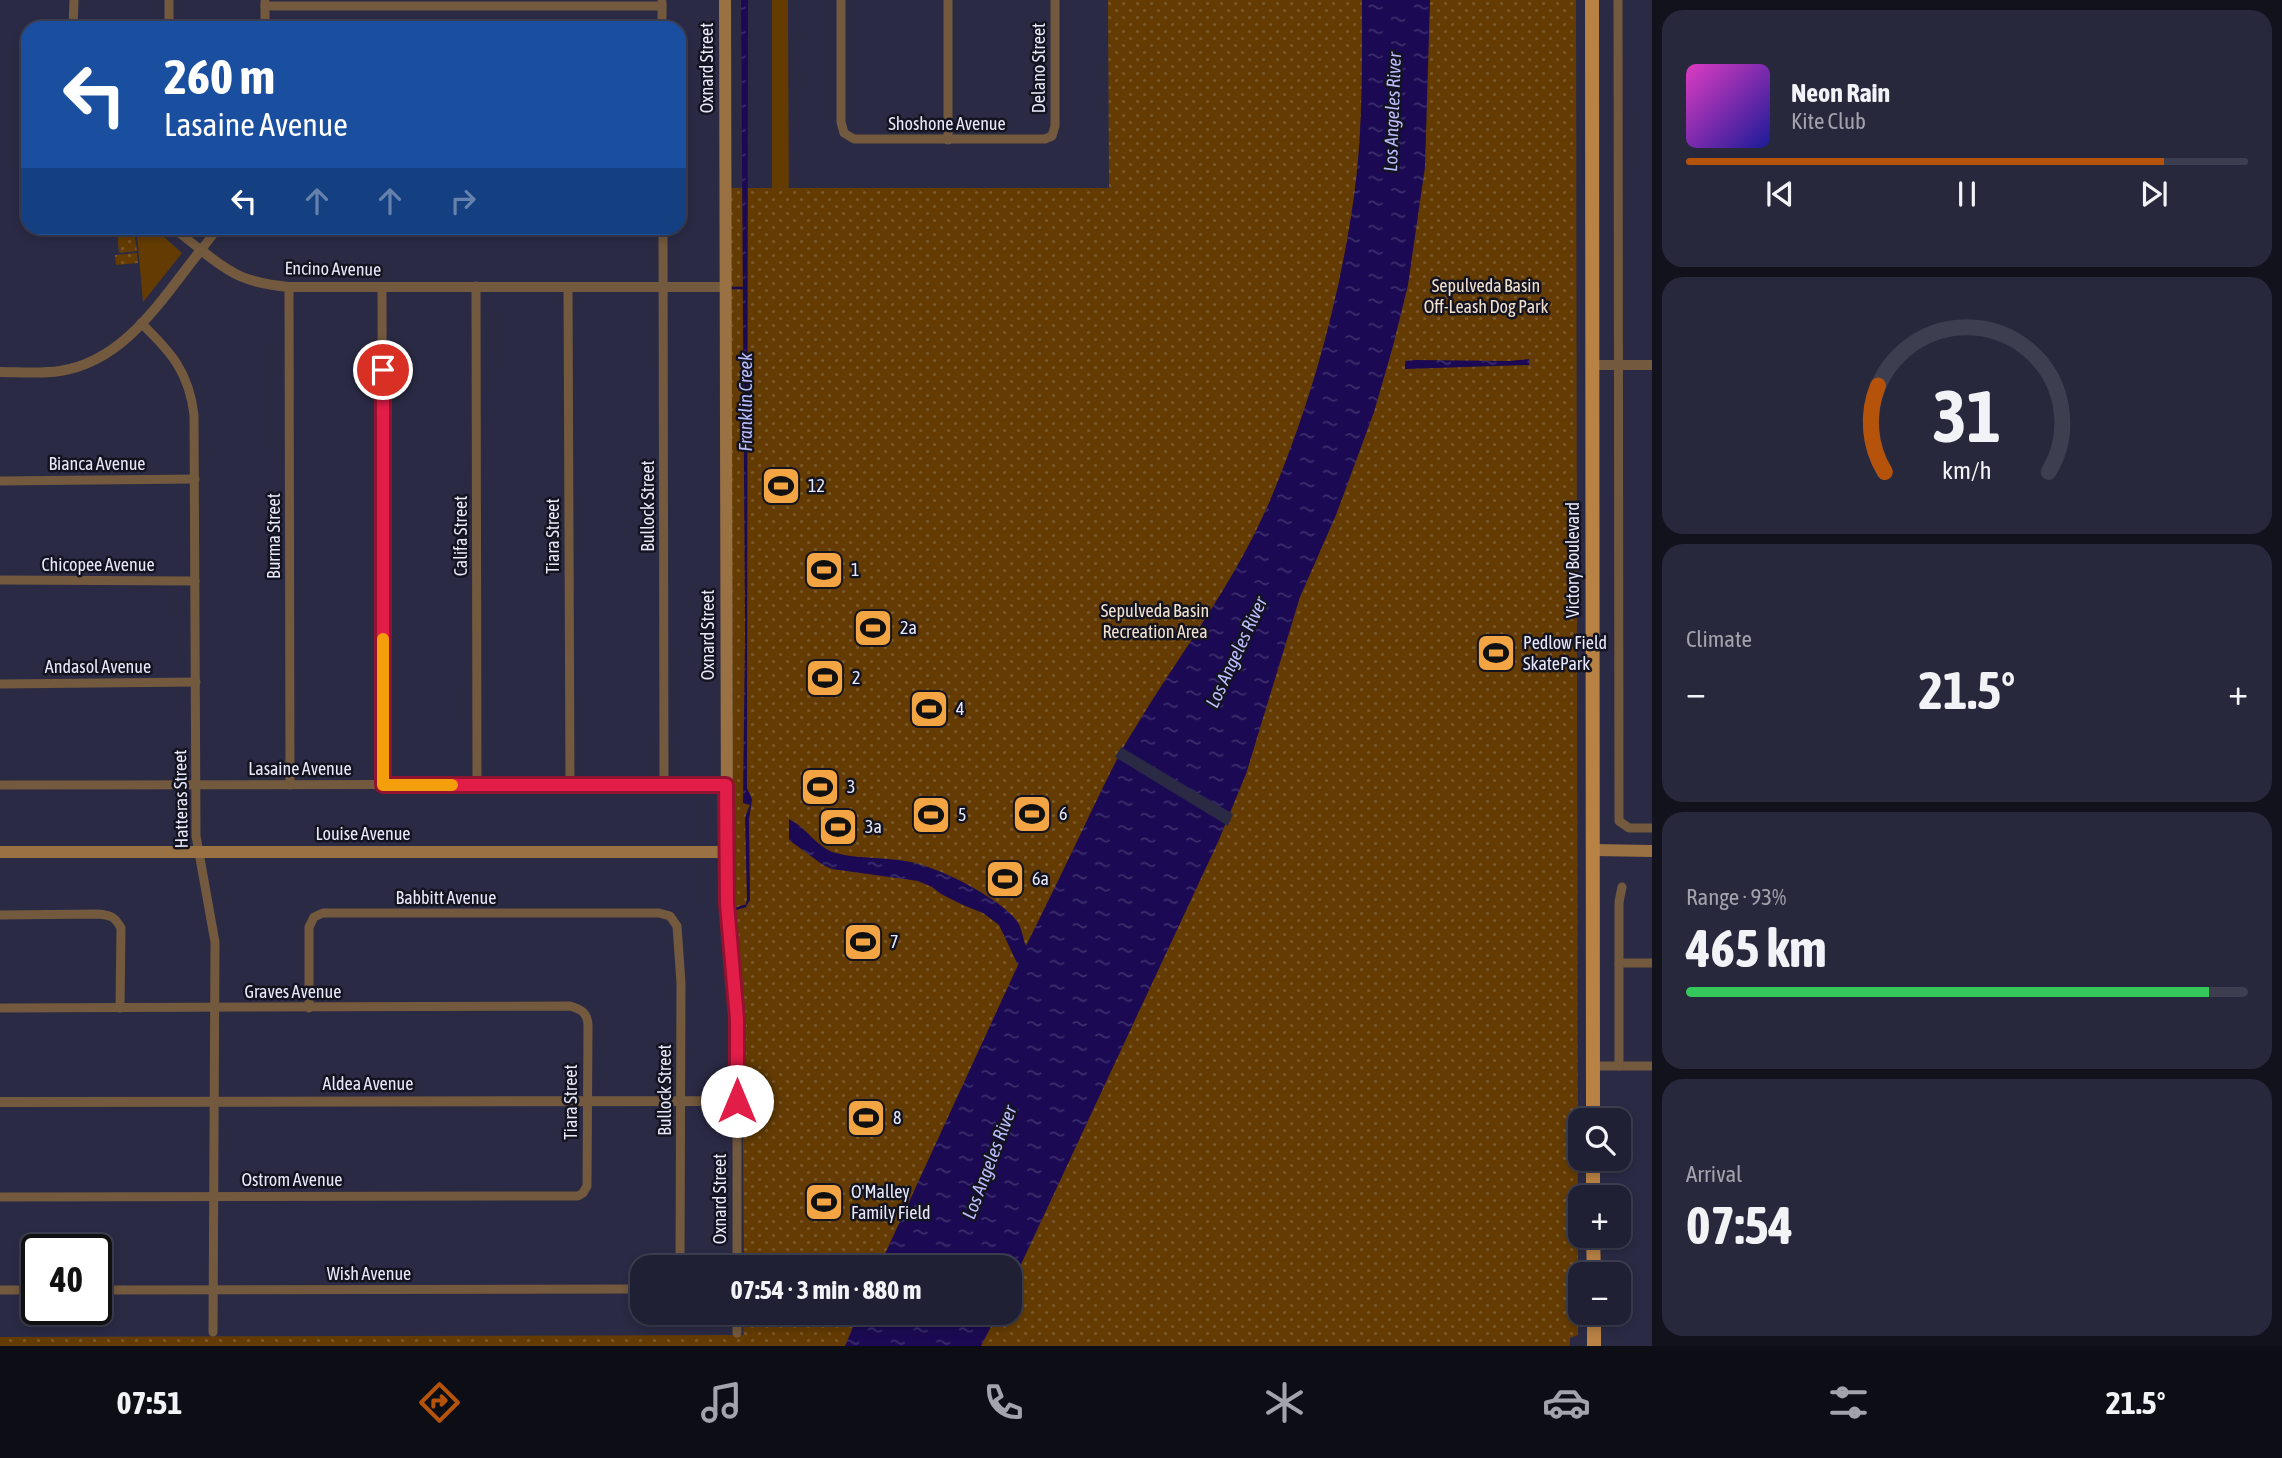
<!DOCTYPE html>
<meta charset="utf-8">
<style>
:root{--surface:#202034;--page:#28283c;--text:#f1f3f6;--muted:#a2a3ac;--line:#3d3e4f;--accent:#b45309}
body{margin:0;font-family:"Asap Condensed",sans-serif;background:var(--page);color:var(--text);height:100vh;display:flex;flex-direction:column;font-size:26px;white-space:nowrap}
*{box-sizing:border-box;margin:0}
p{font-size:23px;color:var(--muted)}
.icon{flex:none;width:38px;height:38px;fill:none;stroke:currentColor;stroke-width:2;stroke-linecap:round;stroke-linejoin:round}
.map{position:relative;flex:1;overflow:hidden}
.drawer{display:flex;flex-direction:column;gap:10px;padding:10px;background:#12121d;width:630px}
.drawer>*{flex:none}
.top-card{position:absolute;left:21px;top:21px;width:665px;height:214px;border-radius:21px;box-shadow:0 4px 10px #0003,0 0 0 2px var(--line);background:#1a4fa0;color:#fff;overflow:hidden}
.fabs{position:absolute;left:1568px;top:1108px;display:grid;gap:14px}
.fabs a{display:grid;place-items:center;width:63px;height:63px;border-radius:14px;background:var(--surface);box-shadow:0 4px 10px #0003,0 0 0 2px var(--line);font-size:35px}
.speed{position:absolute;left:21px;top:1234px;display:flex;gap:14px;font-size:35px;font-weight:700;text-align:center}
.speed>*{display:grid;place-content:center;width:91px;height:91px;border-radius:50%;background:var(--surface);box-shadow:0 4px 10px #0003,0 0 0 2px var(--line);line-height:1}
.speed .limit{border:4px solid #111;border-radius:10px;background:#fff;color:#111}
.pin{position:absolute;display:grid;place-items:center;width:60px;height:60px;color:#fff;margin:-30px;border:4px solid #fff;border-radius:50%;box-shadow:0 2px 7px #0007}
.me{position:absolute;width:77px;margin:-38px;rotate:0deg;stroke-linejoin:round;filter:drop-shadow(0 0 5px #0008)}
.turn{display:flex;align-items:center;gap:24px;height:147px;padding:0 28px;font-size:32px}
.turn .icon{width:91px;height:91px;stroke-width:2.5}
.turn b{display:block;font-size:49px;line-height:60px}
.lanes{display:flex;align-items:center;height:66px;padding:0 28px;background:#0003;justify-content:center;gap:35px;direction:ltr}
.lanes .off{opacity:.35}
.big{font-size:52px;font-weight:700;line-height:1.1}
.drawer .widget{flex:1;display:flex;flex-direction:column;justify-content:center;gap:10px;min-width:0;padding:0 24px;border-radius:21px;background:var(--page)}
.drawer .dial{align-items:center;gap:0}
.dial svg{height:182px;overflow:visible;fill:none;stroke:var(--line);stroke-width:7;stroke-linecap:round;text-anchor:middle}
.dial text{fill:var(--text);stroke:none}
.song{display:flex;align-items:center;gap:21px}
.cover{width:84px;height:84px;border-radius:10px;background:linear-gradient(135deg,hsl(310 70% 55%),hsl(240 70% 35%))}
.played{height:7px;border-radius:4px;background:linear-gradient(90deg,var(--accent) 85%,var(--line) 85%)}
.keys{display:flex;justify-content:space-around;direction:ltr}
.heat{display:flex;justify-content:space-between;align-items:center;font-size:38px;direction:ltr}
.charge{height:10px;border-radius:5px;background:linear-gradient(90deg,#34c759 93%,var(--line) 0)}
.trip{position:absolute;left:630px;top:1255px;width:392px;height:70px;border-radius:21px;background:var(--surface);box-shadow:0 4px 10px #0003,0 0 0 2px var(--line);font-weight:700;line-height:70px;text-align:center}
.menu{display:flex;height:112px;justify-content:space-around;align-items:center;background:#0d0d15;color:var(--muted)}
.menu .icon{width:49px;height:49px}
.menu .active{color:var(--accent)}
.menu b{font-size:32px;color:var(--text)}
main{display:flex;flex:1;min-height:0}
.map>svg:first-child{display:block}
.grass{fill:#643c03}
.park{fill:url(#park-dots)}
.water{fill:url(#water-ripples)}
.pier{fill:#2a2a45}
.lines{fill:none;stroke-linecap:round;stroke-linejoin:round}
.stream{stroke:#1b0a53;stroke-width:2.5}
.minor{stroke:#73593d;stroke-width:9}
.tertiary{stroke:#73593d;stroke-width:10}
.secondary{stroke:#9a7142;stroke-width:12}
.primary{stroke:#b88245;stroke-width:14}
.route-casing{stroke:#92132f;stroke-width:18}
.route{stroke:#e11d48;stroke-width:12}
.slow{stroke:#f59e0b;stroke-width:12}
.labels{text-anchor:middle;stroke-width:5;stroke-linejoin:round;paint-order:stroke}
.street-label{font-size:18px;fill:#e7e8fa;stroke:#141420}
.park-label{font-size:18px;fill:#f2e1cf;stroke:#141420}
.poi-label{font-size:18px;fill:#e7e8fa;stroke:#141420;text-anchor:start}
.water-label{font-size:19px;font-style:italic;fill:#babcfd;stroke:#141420}
</style>
<main>
<div class="map">
<svg width="1652" height="1346" viewBox="0 0 1652 1346">
<defs>
<pattern id="park-dots" width="8" height="8" patternUnits="userSpaceOnUse" patternTransform="scale(1.75)"><rect width="8" height="8" fill="#643c03"/><path d="M2 2h.1M6 6h.1" fill="none" stroke="#7a5829" stroke-width="1.8" stroke-linecap="round"/></pattern>
<pattern id="water-ripples" width="26" height="14" patternUnits="userSpaceOnUse" patternTransform="scale(1.75)"><rect width="26" height="14" fill="#1b0a53"/><path d="M2 4q2-2 4 0t4 0M15 11q2-2 4 0t4 0" fill="none" stroke="#3c2e6d"/></pattern>
</defs>
<rect width="100%" height="100%" fill="#2a2a45"/>
<g class="grass">
<polygon points="772,0 788,0 789,248 772,237"/>
<polygon points="138,228 154,228 182,253 143,302 137,235"/>
</g>
<g class="park">
<polygon points="1108,0 1576,0 1578,1335 1570,1338 1570,1346 0,1346 0,1337 743,1335 744,1313 1010,1312 1010,1267 744,1267 742,1011 733,898 731,188 1109,188"/>
<polygon points="134,231 137,251 119,253 117,232"/>
<polygon points="137,253 138,263 116,265 115,255"/>
</g>
<g class="water">
<polygon points="741,0 748,0 747,788 752,799 749,820 750,900 745,908 747,899 745,817 750,805 743,803 745,632"/>
<path d="M1362,0H1430L1425,167L1408,285L1393,346L1374,412L1336,515L1300,597L1246,774L1218,842L1010,1288V1267H879L1018,965L999,925L983,913L963,905L941,894L932,887L918,881L832,869L823,865L789,840V819C806,827 817,848 836,853C857,859 883,857 905,861C935,865 999,897 1017,921C1022,928 1023,939 1026,946C1048,901 1070,857 1091,812C1105,784 1118,754 1135,728C1183,649 1239,577 1274,491C1313,396 1340,297 1354,196C1363,131 1362,65 1362,0Z"/>
<polygon points="1529,359 1529,365 1405,369 1405,361 1416,360 1510,361"/>
<polygon points="859,1313 859,1312 998,1313 981,1346 845,1346"/>
</g>
<polygon class="pier" points="1121,747 1233,814 1228,826 1115,757"/>
<g class="lines">
<g class="stream">
<polyline points="729,288 744,288"/>
<polyline points="679,778 711,778 716,781"/>
<polyline points="732,910 745,906"/>
</g>
<g class="minor">
<polyline points="841,0 841,122 844,133 854,139 1045,139 1052,136 1055,126 1055,0"/>
<polyline points="948,0 948,140"/>
<polyline points="1618,0 1619,821 1629,828 1652,828"/>
<polyline points="265,2 265,28"/>
<polyline points="265,6 662,6"/>
<polyline points="73,28 74,0"/>
<polyline points="169,28 169,0"/>
<polyline points="662,28 662,2"/>
<polyline points="173,228 201,250 218,228"/>
<polyline points="663,228 664,784"/>
<polyline points="476,286 477,785"/>
<polyline points="289,287 290,785"/>
<polyline points="382,287 383,785"/>
<polyline points="568,287 570,785"/>
<path d="M141,323C171,352 189,372 194,415L196,836L215,942L213,1332"/>
<polyline points="0,481 195,479"/>
<polyline points="0,580 195,581"/>
<polyline points="0,684 196,682"/>
<polyline points="0,785 726,784"/>
<path d="M0,915L98,914C111,915 115,917 121,928L120,1008"/>
<polyline points="1619,963 1652,963"/>
<path d="M0,1008L570,1006C581,1009 588,1013 588,1026L587,1186L583,1193L578,1196L0,1197"/>
<polyline points="309,1008 309,927 314,917 323,913 659,913 670,916 677,926 681,983 680,1267"/>
<polyline points="1594,1066 1652,1066"/>
<polyline points="1619,1066 1619,902 1622,887"/>
<polyline points="737,1101 734,1120 737,1124 737,1267"/>
<polyline points="0,1290 37,1290"/>
<polyline points="96,1290 642,1289"/>
<polyline points="737,1312 737,1333"/>
</g>
<g class="tertiary">
<polyline points="1592,365 1652,365"/>
<path d="M0,372C20,372 40,374 60,371C126,361 162,298 201,250C233,276 248,283 289,287H725"/>
<path d="M0,1102L737,1101C738,1017 727,935 727,852"/>
</g>
<g class="secondary">
<polyline points="1593,850 1652,851"/>
<polyline points="0,852 727,852 725,0"/>
</g>
<g class="primary">
<polyline points="1592,0 1593,1120"/>
<polyline points="1593,1158 1593,1197"/>
<polyline points="1593,1236 1594,1274"/>
<polyline points="1594,1312 1594,1346"/>
</g>
</g>
<g class="lines">
<g class="route-casing">
<polyline id="route" points="383,370 383,785 726,785 727,904 737,1019 737,1101"/>
</g>
<use href="#route" class="route"/>
<polyline class="slow" points="383,639 383,785 452,785"/>
</g>
<defs>
<g id="stadium-square" transform="scale(2.0125)"><rect x="-9" y="-9" width="18" height="18" rx="4" fill="#f3a443" stroke="#141420"/><path d="M0-5a6.5 5 0 1 0 0 10a6.5 5 0 1 0 0-10ZM-3.5-1.8h7v3.6h-7Z" fill="#111"/></g>
</defs>
<g fill-rule="evenodd">
<use href="#stadium-square" x="781" y="486"/>
<use href="#stadium-square" x="824" y="570"/>
<use href="#stadium-square" x="873" y="628"/>
<use href="#stadium-square" x="1496" y="653"/>
<use href="#stadium-square" x="825" y="678"/>
<use href="#stadium-square" x="929" y="709"/>
<use href="#stadium-square" x="820" y="787"/>
<use href="#stadium-square" x="1032" y="814"/>
<use href="#stadium-square" x="931" y="815"/>
<use href="#stadium-square" x="838" y="827"/>
<use href="#stadium-square" x="1005" y="879"/>
<use href="#stadium-square" x="863" y="942"/>
<use href="#stadium-square" x="866" y="1118"/>
<use href="#stadium-square" x="824" y="1202"/>
</g>
<g class="labels">
<g class="street-label">
<text transform="translate(707 68) rotate(-90)" y="6">Oxnard Street</text>
<text transform="translate(1039 68) rotate(-90)" y="6">Delano Street</text>
<text x="947" y="130">Shoshone Avenue</text>
<text transform="translate(333 269) rotate(1)" y="6">Encino Avenue</text>
<text x="97" y="470">Bianca Avenue</text>
<text transform="translate(648 506) rotate(-90)" y="6">Bullock Street</text>
<text transform="translate(274 536) rotate(-90)" y="6">Burma Street</text>
<text transform="translate(461 536) rotate(-90)" y="6">Califa Street</text>
<text transform="translate(553 536) rotate(-90)" y="6">Tiara Street</text>
<text transform="translate(1573 560) rotate(-90)" y="6">Victory Boulevard</text>
<text x="98" y="571">Chicopee Avenue</text>
<text transform="translate(708 635) rotate(-90)" y="6">Oxnard Street</text>
<text x="98" y="673">Andasol Avenue</text>
<text x="300" y="775">Lasaine Avenue</text>
<text transform="translate(181 799) rotate(-91)" y="6">Hatteras Street</text>
<text x="363" y="840">Louise Avenue</text>
<text x="446" y="904">Babbitt Avenue</text>
<text x="293" y="998">Graves Avenue</text>
<text x="368" y="1090">Aldea Avenue</text>
<text transform="translate(665 1090) rotate(-90)" y="6">Bullock Street</text>
<text transform="translate(571 1102) rotate(-90)" y="6">Tiara Street</text>
<text x="292" y="1186">Ostrom Avenue</text>
<text transform="translate(720 1199) rotate(-90)" y="6">Oxnard Street</text>
<text x="369" y="1280">Wish Avenue</text>
</g>
<g class="park-label">
<text x="1486" y="292">Sepulveda Basin<tspan x="1486" dy="21">Off-Leash Dog Park</tspan></text>
<text x="1155" y="617">Sepulveda Basin<tspan x="1155" dy="21">Recreation Area</tspan></text>
</g>
<g class="poi-label">
<text x="808" y="492">12</text>
<text x="851" y="576">1</text>
<text x="900" y="634">2a</text>
<text x="1523" y="649">Pedlow Field<tspan x="1523" dy="21">SkatePark</tspan></text>
<text x="852" y="684">2</text>
<text x="956" y="715">4</text>
<text x="847" y="793">3</text>
<text x="1059" y="820">6</text>
<text x="958" y="821">5</text>
<text x="865" y="833">3a</text>
<text x="1032" y="885">6a</text>
<text x="890" y="948">7</text>
<text x="893" y="1124">8</text>
<text x="851" y="1198">O'Malley<tspan x="851" dy="21">Family Field</tspan></text>
</g>
<g class="water-label">
<text transform="translate(1392 112) rotate(-88)" y="7">Los Angeles River</text>
<text transform="translate(745 402) rotate(-90)" y="7">Franklin Creek</text>
<text transform="translate(1236 652) rotate(-65)" y="7">Los Angeles River</text>
<text transform="translate(989 1162) rotate(-69)" y="7">Los Angeles River</text>
</g>
</g>
</svg>
<div class="fabs">
<a><svg class="icon" aria-label="search" viewBox="0 0 24 24"><circle cx="10" cy="10" r="6"/><path d="M15 15l6 6"/></svg></a>
<a>+</a>
<a>−</a>
</div>
<div class="speed"><div class="limit">40</div></div>
<div class="pin" style="left:383px;top:370px;background:#d93025"><svg class="icon" aria-label="arrive" viewBox="0 0 24 24"><path d="M6 21V4h12l-3 4 3 4H6"/></svg></div>
<svg class="me" style="left:737px;top:1101px" viewBox="-20 -20 40 40"><circle r="19" fill="#fff"/><path d="M0-13L10 11 0 6-10 11z" fill="#e11d48"/></svg>
<div class="trip">07:54 · 3 min · 880 m</div>
<div class="top-card">
<div class="turn"><svg class="icon" aria-label="left" viewBox="0 0 24 24"><path d="M17 20v-9H6M10 6l-5 5 5 5"/></svg><div><b>260 m</b>Lasaine Avenue</div></div>
<div class="lanes"><svg class="icon" aria-label="left" viewBox="0 0 24 24"><path d="M17 20v-9H6M10 6l-5 5 5 5"/></svg><svg class="icon off" aria-label="ahead" viewBox="0 0 24 24"><path d="M12 20V5M6 11l6-6 6 6"/></svg><svg class="icon off" aria-label="ahead" viewBox="0 0 24 24"><path d="M12 20V5M6 11l6-6 6 6"/></svg><svg class="icon off" aria-label="right" viewBox="0 0 24 24"><path d="M7 20v-9h11M14 6l5 5-5 5"/></svg></div>
</div>
</div>
<section class="drawer">
<div class="widget">
<div class="song"><i class="cover"></i><div><b>Neon Rain</b><p>Kite Club</p></div></div>
<div class="played"></div>
<div class="keys"><svg class="icon" aria-label="previous" viewBox="0 0 24 24"><path d="M18 5L8 12l10 7zM5 5v14"/></svg><svg class="icon" aria-label="pause" viewBox="0 0 24 24"><path d="M8 5v14M16 5v14"/></svg><svg class="icon" aria-label="next" viewBox="0 0 24 24"><path d="M6 5l10 7-10 7zM19 5v14"/></svg></div>
</div>
<div class="widget dial"><svg viewBox="0 0 100 80">
<path d="M14 69A42 42 0 1 1 86 69"/>
<path d="M14 69A42 42 0 0 1 11 31" stroke="#b45309"/>
<text x="50" y="56" font-size="32" font-weight="700">31</text>
<text x="50" y="72" font-size="11">km/h</text>
</svg></div>
<div class="widget"><p>Climate</p>
<div class="heat"><a>−</a><b class="big">21.5°</b><a>+</a></div>
</div>
<div class="widget"><p>Range · 93%</p><b class="big">465 km</b><div class="charge"></div></div>
<div class="widget"><p>Arrival</p><b class="big">07:54</b></div>
</section>
</main>
<nav class="menu">
<b>07:51</b>
<svg class="icon active" aria-label="directions" viewBox="0 0 24 24"><path d="M12 3l9 9-9 9-9-9zM9 14v-3h6M13 9l2 2-2 2"/></svg>
<svg class="icon" aria-label="music" viewBox="0 0 24 24"><path d="M9 18V5l10-2v13"/><circle cx="6" cy="18" r="3"/><circle cx="16" cy="16" r="3"/></svg>
<svg class="icon" aria-label="phone" viewBox="0 0 24 24"><path d="M5 4h4l2 5-3 2q2 4 5 5l2-3 5 2v4C11 20 4 13 5 4z"/></svg>
<svg class="icon" aria-label="climate" viewBox="0 0 24 24"><path d="M12 3v18M4 7l16 10M4 17L20 7"/></svg>
<svg class="icon" aria-label="car" viewBox="0 0 24 24"><path d="M5 17H2v-5l4-1 3-4h7l3 4 3 1v5h-3M9 17h6M6 11h13"/><circle cx="7" cy="17" r="2"/><circle cx="17" cy="17" r="2"/></svg>
<svg class="icon" aria-label="filters" viewBox="0 0 24 24"><path d="M4 7h16M4 17h16"/><circle cx="9" cy="7" r="2"/><circle cx="15" cy="17" r="2"/></svg>
<b>21.5°</b>
</nav>
